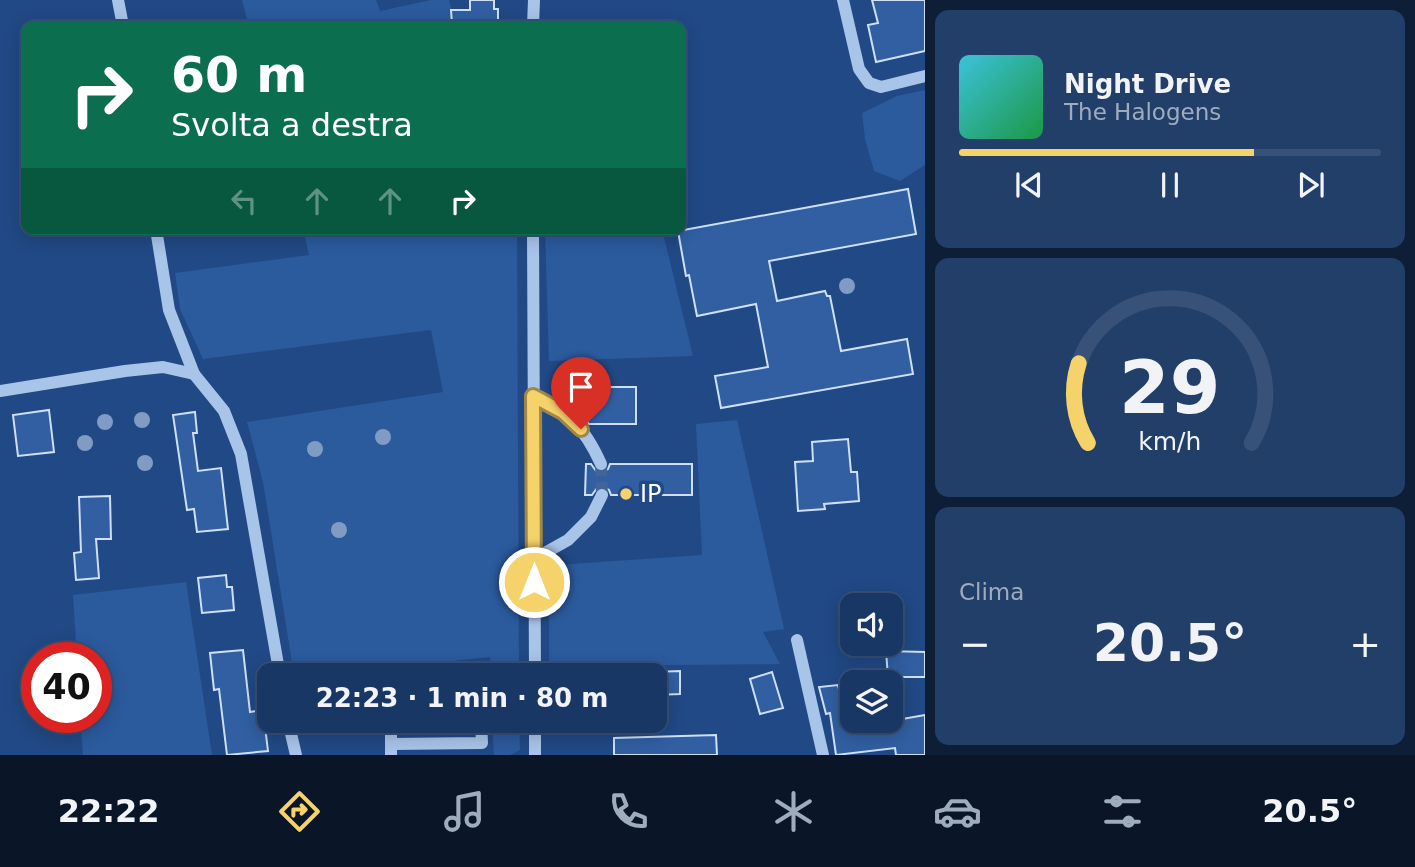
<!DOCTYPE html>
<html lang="it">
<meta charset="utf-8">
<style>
:root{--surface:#193764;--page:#223f6a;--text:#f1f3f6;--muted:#9facbf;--line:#375178;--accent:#f6d26b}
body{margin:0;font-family:"DejaVu Sans",sans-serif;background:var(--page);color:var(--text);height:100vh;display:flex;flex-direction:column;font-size:26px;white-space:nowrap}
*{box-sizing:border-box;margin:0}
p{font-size:23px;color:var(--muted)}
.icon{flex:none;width:38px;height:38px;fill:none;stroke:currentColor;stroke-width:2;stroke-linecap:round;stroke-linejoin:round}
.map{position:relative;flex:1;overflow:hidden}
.drawer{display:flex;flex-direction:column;gap:10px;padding:10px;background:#0e1e37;width:490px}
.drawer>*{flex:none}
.hud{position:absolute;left:21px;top:21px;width:665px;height:214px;border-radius:14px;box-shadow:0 4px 18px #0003,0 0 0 2px var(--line);background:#0b6e4f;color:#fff;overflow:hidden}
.tools{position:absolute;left:840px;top:593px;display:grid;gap:14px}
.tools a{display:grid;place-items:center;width:63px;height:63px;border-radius:14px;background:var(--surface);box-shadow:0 4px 18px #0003,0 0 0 2px var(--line);font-size:35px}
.speed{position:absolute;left:21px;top:642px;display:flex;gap:14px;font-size:35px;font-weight:700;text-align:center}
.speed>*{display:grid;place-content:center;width:91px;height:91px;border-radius:50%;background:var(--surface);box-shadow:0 4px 18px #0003,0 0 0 2px var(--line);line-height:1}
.speed .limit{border:10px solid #d22;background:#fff;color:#111}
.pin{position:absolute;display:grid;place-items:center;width:60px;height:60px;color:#fff;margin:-72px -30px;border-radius:50% 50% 50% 0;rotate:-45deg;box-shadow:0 0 7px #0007}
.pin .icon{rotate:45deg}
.me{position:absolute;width:77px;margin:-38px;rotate:0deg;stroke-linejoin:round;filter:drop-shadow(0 0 5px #0008)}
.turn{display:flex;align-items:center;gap:24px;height:147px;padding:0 35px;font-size:32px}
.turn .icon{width:91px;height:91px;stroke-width:2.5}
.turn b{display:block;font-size:49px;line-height:60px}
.lanes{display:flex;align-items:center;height:66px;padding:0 35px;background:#0003;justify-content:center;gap:35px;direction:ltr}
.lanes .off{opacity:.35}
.big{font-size:52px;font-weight:700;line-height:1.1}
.drawer .widget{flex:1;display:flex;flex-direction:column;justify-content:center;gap:10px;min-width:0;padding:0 24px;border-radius:14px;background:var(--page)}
.drawer .dial{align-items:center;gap:0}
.dial svg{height:182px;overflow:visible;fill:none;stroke:var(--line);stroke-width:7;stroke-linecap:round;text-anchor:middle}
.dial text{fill:var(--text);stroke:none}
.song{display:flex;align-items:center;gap:21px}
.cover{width:84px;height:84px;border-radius:10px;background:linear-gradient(135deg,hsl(190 70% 55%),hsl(140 70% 35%))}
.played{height:7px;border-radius:4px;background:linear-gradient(90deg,var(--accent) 70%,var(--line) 70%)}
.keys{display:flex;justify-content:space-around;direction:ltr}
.heat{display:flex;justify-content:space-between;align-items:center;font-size:38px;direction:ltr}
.trip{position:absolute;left:257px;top:663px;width:410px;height:70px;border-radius:14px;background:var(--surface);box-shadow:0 4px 18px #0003,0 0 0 2px var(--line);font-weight:700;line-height:70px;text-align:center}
.tabs{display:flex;height:112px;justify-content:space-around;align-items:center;background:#0a1628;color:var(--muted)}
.tabs .icon{width:49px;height:49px}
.tabs .on{color:var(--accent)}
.tabs b{font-size:32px;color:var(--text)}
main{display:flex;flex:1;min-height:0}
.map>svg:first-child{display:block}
.green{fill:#2b5a9d}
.building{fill:#315fa2;stroke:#cedff7;stroke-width:2}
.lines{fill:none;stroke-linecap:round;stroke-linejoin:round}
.minor-tunnel{stroke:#426497;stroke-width:12;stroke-dasharray:12 6;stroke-linecap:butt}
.minor{stroke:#a9c4e9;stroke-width:12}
.tree{fill:#809cc4}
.route-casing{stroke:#a08846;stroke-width:18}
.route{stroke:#f6d26b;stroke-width:12}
.poi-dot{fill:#f6d26b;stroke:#214985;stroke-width:2.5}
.labels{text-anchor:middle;stroke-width:7;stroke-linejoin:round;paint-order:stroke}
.poi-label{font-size:24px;fill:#fff;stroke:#214985;text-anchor:start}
</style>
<main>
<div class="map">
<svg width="925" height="755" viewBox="0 0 925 755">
<rect width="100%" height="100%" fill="#214985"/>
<g class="green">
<polygon points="242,0 376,0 380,11 431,0 449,0 456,26 249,26"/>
<polygon points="925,90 925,165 900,181 874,171 865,139 862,113 897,96"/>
<polygon points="303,229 517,229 519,675 491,675 490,657 324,675 294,675 263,482 247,422 443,392 431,330 203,359 180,309 175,273 309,255"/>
<polygon points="545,229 662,229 693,356 549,361"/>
<polygon points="737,420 784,629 763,632 780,664 549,666 549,577 556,565 702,555 696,424"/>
<polygon points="186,582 212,755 83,755 80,718 96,718 96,658 77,658 73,595"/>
<polygon points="492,721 519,721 520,750 510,755 494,755"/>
</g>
<g class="building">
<polygon points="470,0 494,0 494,9 498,9 498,25 452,24 451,10 470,10"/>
<polygon points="872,0 925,0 925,51 876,62 868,25 878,23"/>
<polygon points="908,189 916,234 769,261 777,301 825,291 827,296 830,296 841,351 907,339 913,374 721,408 715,376 768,367 756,304 697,316 689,275 686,276 678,231"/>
<rect x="588" y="387" width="48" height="37"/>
<polygon points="49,410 54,452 18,456 13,415"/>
<polygon points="195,412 197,433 193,433 198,471 221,468 228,529 197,532 194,509 187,510 173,415"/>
<polygon points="848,439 851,472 857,472 859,501 824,504 825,509 798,511 795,462 813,461 812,442"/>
<polygon points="586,464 591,464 596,471 601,473 608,469 610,464 692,464 692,495 611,495 609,490 602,486 597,488 592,495 585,495"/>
<polygon points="110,496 111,539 96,539 99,578 76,580 74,553 81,552 79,497"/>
<polygon points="226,575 227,587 232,587 234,610 202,613 198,578"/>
<polygon points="243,650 250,712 263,710 268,751 227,755 219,689 214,690 210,653"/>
<polygon points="886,651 925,652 925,677 888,677"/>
<polygon points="680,671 680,694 654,695 654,672"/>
<polygon points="772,672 783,708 760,714 750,679"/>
<polygon points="838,685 846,719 852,718 852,721 891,721 925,715 925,755 896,755 895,748 836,755 830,713 826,714 819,687"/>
<polygon points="716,735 717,755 614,755 614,738"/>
</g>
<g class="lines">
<polyline class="minor-tunnel" points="601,464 602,495"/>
<g class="minor">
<polyline points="118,0 123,26"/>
<polyline points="843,0 859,69 869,83 881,87 925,76"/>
<polyline points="533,26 534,0"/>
<polyline points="156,229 169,310 194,374 224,411 241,454 280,676"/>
<polyline points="533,229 535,676"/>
<polyline points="0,391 125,371 163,367 194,374"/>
<path d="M533,396C570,416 583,424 601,464"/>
<polyline points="534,559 568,540 591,517 602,495"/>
<polyline points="797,640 823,755"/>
<polyline points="288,721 296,755"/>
<polyline points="391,721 391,755"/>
<polyline points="535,721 535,755"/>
<polyline points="391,744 482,743 481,721"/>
</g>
</g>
<g class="tree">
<circle cx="847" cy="286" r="8"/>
<circle cx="142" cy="420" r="8"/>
<circle cx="105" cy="422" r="8"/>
<circle cx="383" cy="437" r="8"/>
<circle cx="85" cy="443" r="8"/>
<circle cx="315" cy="449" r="8"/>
<circle cx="145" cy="463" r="8"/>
<circle cx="339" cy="530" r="8"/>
</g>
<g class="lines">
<g class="route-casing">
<polyline id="route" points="534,582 533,396 563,412 581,429"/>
</g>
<use href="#route" class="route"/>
</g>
<circle class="poi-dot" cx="626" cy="494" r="7"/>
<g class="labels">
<g class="poi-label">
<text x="640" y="502">IP</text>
</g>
</g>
</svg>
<div class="tools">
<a><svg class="icon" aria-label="sound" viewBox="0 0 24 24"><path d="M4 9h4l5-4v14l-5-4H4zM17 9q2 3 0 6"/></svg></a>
<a><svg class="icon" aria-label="layers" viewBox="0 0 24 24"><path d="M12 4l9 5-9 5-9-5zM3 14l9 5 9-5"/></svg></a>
</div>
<div class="speed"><div class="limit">40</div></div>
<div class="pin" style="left:581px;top:429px;background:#d93025"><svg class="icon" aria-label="arrive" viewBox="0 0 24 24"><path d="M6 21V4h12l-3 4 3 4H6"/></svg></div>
<svg class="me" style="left:534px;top:582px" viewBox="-20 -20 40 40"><circle r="17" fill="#f6d26b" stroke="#fff" stroke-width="3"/><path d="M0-11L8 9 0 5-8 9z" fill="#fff"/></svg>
<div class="trip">22:23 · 1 min · 80 m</div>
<div class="hud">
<div class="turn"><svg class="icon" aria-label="right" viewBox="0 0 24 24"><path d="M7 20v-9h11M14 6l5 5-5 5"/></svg><div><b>60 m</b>Svolta a destra</div></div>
<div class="lanes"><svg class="icon off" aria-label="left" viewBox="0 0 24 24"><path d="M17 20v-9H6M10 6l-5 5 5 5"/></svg><svg class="icon off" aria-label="ahead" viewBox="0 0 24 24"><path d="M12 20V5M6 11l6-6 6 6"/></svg><svg class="icon off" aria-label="ahead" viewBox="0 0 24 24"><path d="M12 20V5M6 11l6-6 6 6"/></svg><svg class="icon" aria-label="right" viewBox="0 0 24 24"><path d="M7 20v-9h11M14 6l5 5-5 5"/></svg></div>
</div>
</div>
<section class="drawer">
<div class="widget">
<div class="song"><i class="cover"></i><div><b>Night Drive</b><p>The Halogens</p></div></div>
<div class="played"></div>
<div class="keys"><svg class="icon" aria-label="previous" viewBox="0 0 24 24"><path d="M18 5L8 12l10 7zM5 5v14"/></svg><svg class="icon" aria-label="pause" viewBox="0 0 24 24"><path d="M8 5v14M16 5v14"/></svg><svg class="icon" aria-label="next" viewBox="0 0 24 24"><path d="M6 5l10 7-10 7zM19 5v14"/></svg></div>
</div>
<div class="widget dial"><svg viewBox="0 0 100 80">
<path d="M14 69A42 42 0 1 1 86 69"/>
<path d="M14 69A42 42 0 0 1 10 34" stroke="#f6d26b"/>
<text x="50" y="56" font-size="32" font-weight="700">29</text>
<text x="50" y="72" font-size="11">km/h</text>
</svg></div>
<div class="widget"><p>Clima</p>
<div class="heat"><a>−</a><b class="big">20.5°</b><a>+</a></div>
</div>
</section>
</main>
<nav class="tabs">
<b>22:22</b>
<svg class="icon on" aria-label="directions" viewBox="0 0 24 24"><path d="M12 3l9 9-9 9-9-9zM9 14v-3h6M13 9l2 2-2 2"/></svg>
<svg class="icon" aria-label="music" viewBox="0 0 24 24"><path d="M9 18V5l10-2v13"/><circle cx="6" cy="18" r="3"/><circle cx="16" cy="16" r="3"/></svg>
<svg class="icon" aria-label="phone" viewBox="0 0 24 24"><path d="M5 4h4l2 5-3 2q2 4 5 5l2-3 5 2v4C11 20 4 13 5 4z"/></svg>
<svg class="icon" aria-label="climate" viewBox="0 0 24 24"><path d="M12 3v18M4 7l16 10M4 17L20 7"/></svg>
<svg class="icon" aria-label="car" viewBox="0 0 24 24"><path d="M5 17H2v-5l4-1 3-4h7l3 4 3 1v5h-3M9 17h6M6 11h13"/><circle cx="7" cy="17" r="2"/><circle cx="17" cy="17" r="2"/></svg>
<svg class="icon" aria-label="filters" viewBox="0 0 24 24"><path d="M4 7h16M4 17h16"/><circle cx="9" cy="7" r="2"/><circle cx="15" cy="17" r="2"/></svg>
<b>20.5°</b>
</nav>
